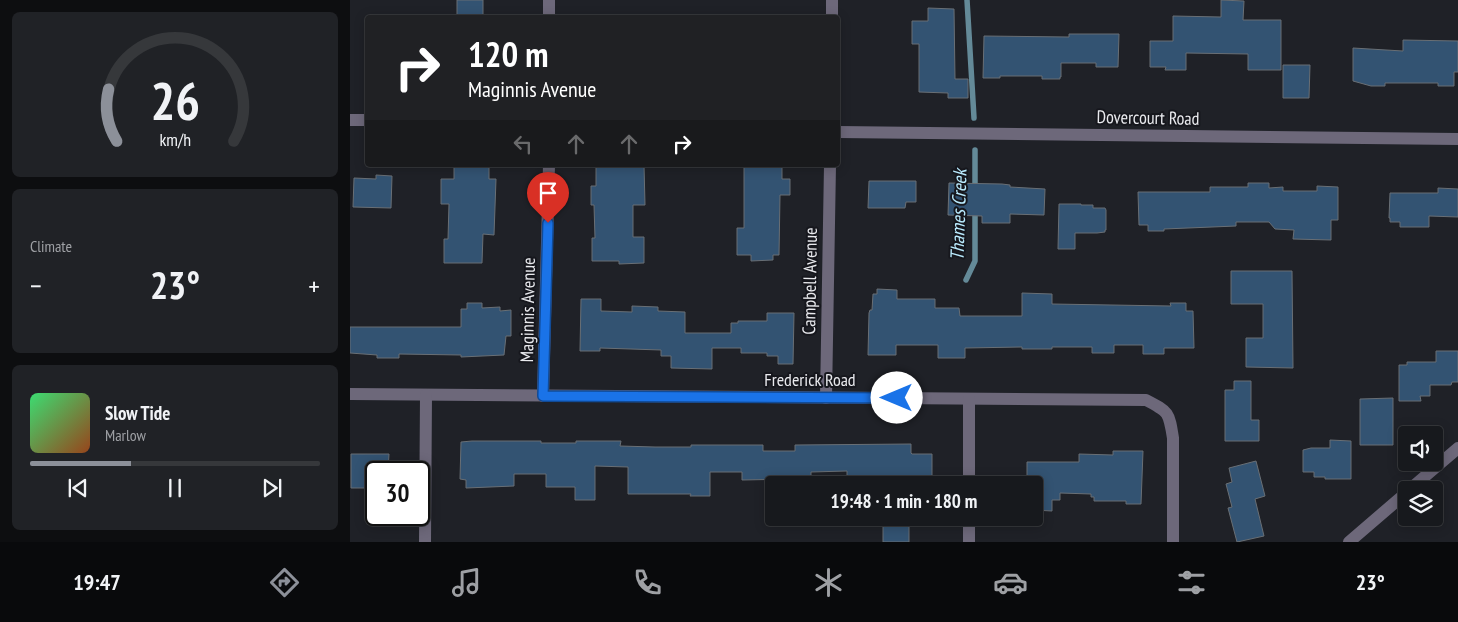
<!DOCTYPE html>
<meta charset="utf-8">
<style>
:root{--surface:#17191d;--page:#202226;--text:#f1f3f6;--muted:#9ea0a4;--line:#36383b;--accent:#8c9099}
body{margin:0;font-family:"PT Sans Narrow",sans-serif;background:var(--page);color:var(--text);height:100vh;display:flex;flex-direction:column;font-size:19px;white-space:nowrap}
*{box-sizing:border-box;margin:0}
p{font-size:16px;color:var(--muted)}
.icon{flex:none;width:28px;height:28px;fill:none;stroke:currentColor;stroke-width:2;stroke-linecap:round;stroke-linejoin:round}
.map{position:relative;flex:1;overflow:hidden}
.details{display:flex;flex-direction:column;gap:12px;padding:12px;background:#0d0e10;width:350px}
.details>*{flex:none}
.top-card{position:absolute;left:15px;top:15px;width:475px;height:152px;border-radius:5px;box-shadow:0 2px 12px #0003,0 0 0 1px var(--line);background:#202124;color:#fff;overflow:hidden}
.buttons{position:absolute;left:1048px;top:426px;display:grid;gap:10px}
.buttons a{display:grid;place-items:center;width:45px;height:45px;border-radius:5px;background:var(--surface);box-shadow:0 2px 12px #0003,0 0 0 1px var(--line);font-size:25px}
.speed{position:absolute;left:15px;top:461px;display:flex;gap:10px;font-size:25px;font-weight:700;text-align:center}
.speed>*{display:grid;place-content:center;width:65px;height:65px;border-radius:50%;background:var(--surface);box-shadow:0 2px 12px #0003,0 0 0 1px var(--line);line-height:1}
.speed .limit{border:2px solid #111;border-radius:8px;background:#fff;color:#111}
.pin{position:absolute;display:grid;place-items:center;width:42px;height:42px;color:#fff;margin:-51px -21px;border-radius:50% 50% 50% 0;rotate:-45deg;box-shadow:0 0 5px #0007}
.pin .icon{rotate:45deg}
.me{position:absolute;width:55px;margin:-28px;rotate:270deg;stroke-linejoin:round;filter:drop-shadow(0 0 4px #0008)}
.turn{display:flex;align-items:center;gap:18px;height:105px;padding:0 20px;font-size:22px}
.turn .icon{width:65px;height:65px;stroke-width:2.5}
.turn b{display:block;font-size:35px;line-height:42px}
.lanes{display:flex;align-items:center;height:48px;padding:0 20px;background:#0003;justify-content:center;gap:25px;direction:ltr}
.lanes .off{opacity:.35}
.big{font-size:38px;font-weight:800;line-height:1.1}
.details .card{flex:1;display:flex;flex-direction:column;justify-content:center;gap:8px;min-width:0;padding:0 18px;border-radius:8px;background:var(--page)}
.details .dial{align-items:center;gap:0}
.dial svg{height:130px;overflow:visible;fill:none;stroke:var(--line);stroke-width:7;stroke-linecap:round;text-anchor:middle}
.dial text{fill:var(--text);stroke:none}
.song{display:flex;align-items:center;gap:15px}
.cover{width:60px;height:60px;border-radius:8px;background:linear-gradient(135deg,hsl(140 70% 55%),hsl(20 70% 35%))}
.played{height:5px;border-radius:2px;background:linear-gradient(90deg,var(--accent) 35%,var(--line) 35%)}
.keys{display:flex;justify-content:space-around;direction:ltr}
.heat{display:flex;justify-content:space-between;align-items:center;font-size:28px;direction:ltr}
.trip{position:absolute;left:415px;top:476px;width:278px;height:50px;border-radius:5px;background:var(--surface);box-shadow:0 2px 12px #0003,0 0 0 1px var(--line);font-weight:800;line-height:50px;text-align:center}
.tab-bar{display:flex;height:80px;justify-content:space-around;align-items:center;background:#090a0c;color:var(--muted)}
.tab-bar .icon{width:35px;height:35px}
.tab-bar .on{color:var(--accent)}
.tab-bar b{font-size:22px;color:var(--text)}
main{display:flex;flex:1;min-height:0}
.map>svg:first-child{display:block}
.lines{fill:none;stroke-linecap:round;stroke-linejoin:round}
.stream{stroke:#648a98;stroke-width:5.5}
.building{fill:#335372;stroke:#696f75}
.minor{stroke:#6d687a;stroke-width:12}
.tertiary{stroke:#6d687a;stroke-width:12}
.route-casing{stroke:#114b97;stroke-width:12}
.route{stroke:#1a73e8;stroke-width:9}
.labels{text-anchor:middle;stroke-width:4;stroke-linejoin:round;paint-order:stroke}
.street-label{font-size:18px;fill:#e9eaee;stroke:#16171d}
.water-label{font-size:19px;font-style:italic;fill:#baebfe;stroke:#16171d}
</style>
<main>
<section class="details">
<div class="card dial"><svg viewBox="0 0 100 80">
<path d="M14 69A42 42 0 1 1 86 69"/>
<path d="M14 69A42 42 0 0 1 9 37" stroke="#8c9099"/>
<text x="50" y="56" font-size="32" font-weight="700">26</text>
<text x="50" y="72" font-size="11">km/h</text>
</svg></div>
<div class="card"><p>Climate</p>
<div class="heat"><a>−</a><b class="big">23°</b><a>+</a></div>
</div>
<div class="card">
<div class="song"><i class="cover"></i><div><b>Slow Tide</b><p>Marlow</p></div></div>
<div class="played"></div>
<div class="keys"><svg class="icon" aria-label="previous" viewBox="0 0 24 24"><path d="M18 5L8 12l10 7zM5 5v14"/></svg><svg class="icon" aria-label="pause" viewBox="0 0 24 24"><path d="M8 5v14M16 5v14"/></svg><svg class="icon" aria-label="next" viewBox="0 0 24 24"><path d="M6 5l10 7-10 7zM19 5v14"/></svg></div>
</div>
</section>
<div class="map">
<svg width="1108" height="542" viewBox="0 0 1108 542">
<rect width="100%" height="100%" fill="#1f2127"/>
<g class="lines">
<g class="stream">
<polyline points="617,0 624,118"/>
<polyline points="625,150 625,190"/>
<polyline points="616,280 625,261 625,209"/>
</g>
</g>
<g class="building">
<rect x="107" y="0" width="26" height="18"/>
<polygon points="871,0 894,1 893,20 931,20 931,70 898,70 898,54 836,53 836,70 815,70 816,67 800,67 800,41 823,41 823,16 871,17"/>
<polygon points="578,8 604,9 605,79 618,79 618,98 598,98 598,93 569,92 569,44 562,44 562,21 578,21"/>
<polygon points="719,34 769,34 768,67 746,67 746,63 711,63 711,77 710,77 710,79 692,79 692,76 650,76 650,78 633,78 634,36 719,37"/>
<polygon points="1053,40 1108,41 1108,72 1104,72 1104,86 1088,86 1088,83 1035,83 1035,86 1021,86 1003,81 1003,48 1053,51"/>
<polygon points="933,65 960,65 959,98 933,98"/>
<polygon points="104,165 139,165 139,179 146,179 144,235 133,234 132,263 94,263 94,239 98,239 99,204 91,204 91,179 104,179"/>
<polygon points="246,165 294,165 295,205 283,205 283,237 294,237 294,263 269,264 269,261 242,261 242,238 245,238 244,205 241,205 241,186 246,186"/>
<polygon points="394,165 432,165 432,179 440,179 440,195 430,195 429,255 423,255 423,260 401,261 401,255 387,255 387,228 394,228"/>
<polygon points="26,175 42,176 41,208 3,207 4,178 26,179"/>
<polygon points="519,181 566,181 566,202 556,202 555,208 518,208"/>
<polygon points="599,183 652,184 660,185 660,187 695,189 694,215 660,214 660,223 632,223 632,216 598,215"/>
<polygon points="898,183 919,183 919,188 933,187 933,191 967,191 967,186 988,187 988,220 981,220 981,240 943,239 944,230 925,229 919,222 886,222 886,226 814,229 814,231 798,231 798,225 789,225 788,192 860,192 860,187 898,187"/>
<polygon points="1088,188 1108,189 1108,217 1079,216 1079,227 1050,227 1050,222 1040,222 1040,218 1039,218 1040,193 1088,193"/>
<polygon points="709,204 731,204 731,205 743,205 743,208 755,208 756,210 756,230 755,230 755,232 747,233 725,233 725,249 708,249"/>
<polygon points="881,271 942,271 943,368 896,367 896,338 913,338 913,304 881,304"/>
<polygon points="527,289 547,290 547,299 585,299 585,308 609,308 610,316 672,316 672,293 702,294 702,304 821,306 820,303 836,303 836,311 843,311 844,348 814,348 814,354 793,354 793,345 764,345 764,353 742,353 742,347 702,347 702,349 672,349 672,347 615,348 615,358 588,358 588,345 546,345 546,355 518,355 519,313 520,310 522,310 523,294 527,294"/>
<polygon points="231,299 251,299 251,311 282,312 282,306 308,307 308,311 335,312 335,333 381,333 381,323 388,323 388,321 417,321 417,313 444,313 443,364 428,364 428,356 417,356 417,353 391,353 391,348 362,348 362,369 321,368 321,356 311,356 311,350 250,348 250,351 230,351"/>
<polygon points="117,303 132,303 132,308 150,307 150,311 161,310 161,336 156,336 154,355 111,357 111,355 49,354 49,358 27,358 27,355 0,353 0,327 111,327 111,309 117,309"/>
<polygon points="1086,351 1108,351 1108,382 1102,382 1101,385 1080,385 1080,396 1070,396 1071,401 1049,401 1049,365 1057,365 1057,362 1086,362"/>
<polygon points="884,381 901,381 901,420 909,420 909,441 875,441 875,390 884,390"/>
<polygon points="1043,398 1043,445 1010,445 1010,399"/>
<polygon points="980,440 1001,441 1001,479 975,479 975,477 964,477 964,472 953,472 953,450 961,448 980,448"/>
<polygon points="122,441 191,441 191,443 226,443 226,441 271,441 270,446 305,447 341,447 341,445 413,445 413,451 445,451 445,445 561,444 561,453 562,454 582,454 582,485 514,484 514,480 497,481 497,471 461,472 461,485 443,485 443,479 392,480 392,472 360,472 360,496 340,496 341,494 278,494 278,467 245,466 245,500 225,500 225,487 196,487 196,474 164,474 164,486 116,488 116,480 110,479 111,442"/>
<polygon points="763,451 793,451 791,504 776,504 776,501 744,501 744,497 741,497 741,494 710,493 710,500 702,500 702,511 684,510 684,485 677,485 677,462 729,462 729,454 763,455"/>
<polygon points="1,454 39,454 38,472 26,472 26,488 1,488"/>
<polygon points="906,461 915,496 905,499 914,536 887,542 878,508 882,507 876,484 882,482 879,468"/>
<rect x="533" y="518" width="26" height="24"/>
</g>
<g class="lines">
<g class="minor">
<polyline points="199,0 199,18"/>
<polyline points="482,18 482,0"/>
<polyline points="0,120 18,120"/>
<polyline points="488,132 1108,139"/>
<path d="M0,394L796,400C819,412 819,412 823,438V542"/>
<polyline points="193,396 199,165"/>
<polyline points="476,398 480,165"/>
<polyline points="619,485 619,399"/>
<polyline points="619,518 619,542"/>
<polyline points="75,542 76,395"/>
</g>
<g class="tertiary">
<polyline points="1059,490 1108,448"/>
<polyline points="999,542 1056,493"/>
</g>
</g>
<g class="lines">
<g class="route-casing">
<polyline id="route" points="198,223 193,396 547,398"/>
</g>
<use href="#route" class="route"/>
</g>
<g class="labels">
<g class="street-label">
<text transform="translate(798 118) rotate(1)" y="6">Dovercourt Road</text>
<text transform="translate(460 281) rotate(-89)" y="6">Campbell Avenue</text>
<text transform="translate(178 310) rotate(-89)" y="6">Maginnis Avenue</text>
<text x="460" y="386">Frederick Road</text>
</g>
<g class="water-label">
<text transform="translate(608 215) rotate(-88)" y="7">Thames Creek</text>
</g>
</g>
</svg>
<div class="buttons">
<a><svg class="icon" aria-label="sound" viewBox="0 0 24 24"><path d="M4 9h4l5-4v14l-5-4H4zM17 9q2 3 0 6"/></svg></a>
<a><svg class="icon" aria-label="layers" viewBox="0 0 24 24"><path d="M12 4l9 5-9 5-9-5zM3 14l9 5 9-5"/></svg></a>
</div>
<div class="speed"><div class="limit">30</div></div>
<div class="pin" style="left:198px;top:223px;background:#d93025"><svg class="icon" aria-label="arrive" viewBox="0 0 24 24"><path d="M6 21V4h12l-3 4 3 4H6"/></svg></div>
<svg class="me" style="left:547px;top:398px" viewBox="-20 -20 40 40"><circle r="19" fill="#fff"/><path d="M0-13L10 11 0 6-10 11z" fill="#1a73e8"/></svg>
<div class="trip">19:48 · 1 min · 180 m</div>
<div class="top-card">
<div class="turn"><svg class="icon" aria-label="right" viewBox="0 0 24 24"><path d="M7 20v-9h11M14 6l5 5-5 5"/></svg><div><b>120 m</b>Maginnis Avenue</div></div>
<div class="lanes"><svg class="icon off" aria-label="left" viewBox="0 0 24 24"><path d="M17 20v-9H6M10 6l-5 5 5 5"/></svg><svg class="icon off" aria-label="ahead" viewBox="0 0 24 24"><path d="M12 20V5M6 11l6-6 6 6"/></svg><svg class="icon off" aria-label="ahead" viewBox="0 0 24 24"><path d="M12 20V5M6 11l6-6 6 6"/></svg><svg class="icon" aria-label="right" viewBox="0 0 24 24"><path d="M7 20v-9h11M14 6l5 5-5 5"/></svg></div>
</div>
</div>
</main>
<nav class="tab-bar">
<b>19:47</b>
<svg class="icon on" aria-label="directions" viewBox="0 0 24 24"><path d="M12 3l9 9-9 9-9-9zM9 14v-3h6M13 9l2 2-2 2"/></svg>
<svg class="icon" aria-label="music" viewBox="0 0 24 24"><path d="M9 18V5l10-2v13"/><circle cx="6" cy="18" r="3"/><circle cx="16" cy="16" r="3"/></svg>
<svg class="icon" aria-label="phone" viewBox="0 0 24 24"><path d="M5 4h4l2 5-3 2q2 4 5 5l2-3 5 2v4C11 20 4 13 5 4z"/></svg>
<svg class="icon" aria-label="climate" viewBox="0 0 24 24"><path d="M12 3v18M4 7l16 10M4 17L20 7"/></svg>
<svg class="icon" aria-label="car" viewBox="0 0 24 24"><path d="M5 17H2v-5l4-1 3-4h7l3 4 3 1v5h-3M9 17h6M6 11h13"/><circle cx="7" cy="17" r="2"/><circle cx="17" cy="17" r="2"/></svg>
<svg class="icon" aria-label="filters" viewBox="0 0 24 24"><path d="M4 7h16M4 17h16"/><circle cx="9" cy="7" r="2"/><circle cx="15" cy="17" r="2"/></svg>
<b>23°</b>
</nav>
